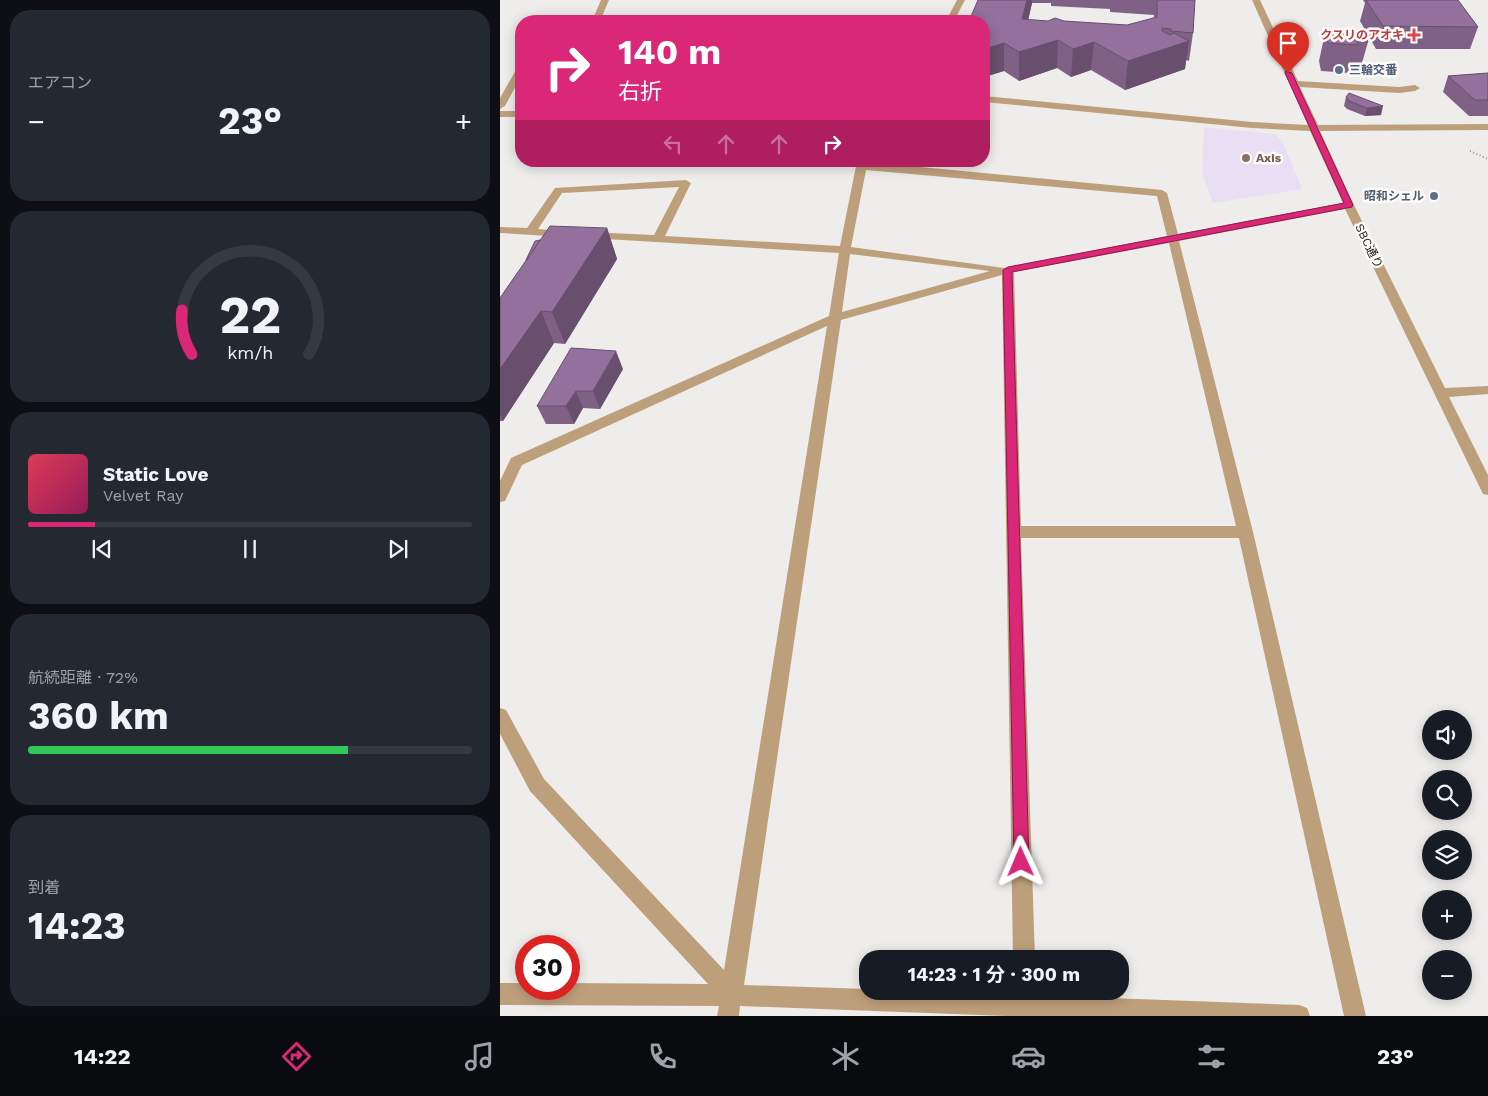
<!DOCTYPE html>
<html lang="ja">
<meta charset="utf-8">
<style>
:root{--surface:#171b24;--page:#242831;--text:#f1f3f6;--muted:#9ea1a6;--line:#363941;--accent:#db2777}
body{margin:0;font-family:"Work Sans","Noto Sans JP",sans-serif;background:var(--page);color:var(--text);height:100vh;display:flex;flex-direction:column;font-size:19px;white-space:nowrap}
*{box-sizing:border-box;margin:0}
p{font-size:16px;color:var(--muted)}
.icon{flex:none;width:28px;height:28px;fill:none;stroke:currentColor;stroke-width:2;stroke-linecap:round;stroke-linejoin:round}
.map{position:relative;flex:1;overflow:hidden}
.panel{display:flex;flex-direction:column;gap:10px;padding:10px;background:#0d0f14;width:500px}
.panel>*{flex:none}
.hud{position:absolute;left:15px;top:15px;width:475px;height:152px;border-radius:20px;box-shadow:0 2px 12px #0003;background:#db2777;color:#fff;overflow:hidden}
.controls{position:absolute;left:922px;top:710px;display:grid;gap:10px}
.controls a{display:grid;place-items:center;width:50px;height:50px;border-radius:50%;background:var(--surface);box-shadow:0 2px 12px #0003;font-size:25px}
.speed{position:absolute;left:15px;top:935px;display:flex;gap:10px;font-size:25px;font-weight:700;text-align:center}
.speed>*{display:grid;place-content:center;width:65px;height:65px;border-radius:50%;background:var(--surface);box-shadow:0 2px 12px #0003;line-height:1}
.speed .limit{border:8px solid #d22;background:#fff;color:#111}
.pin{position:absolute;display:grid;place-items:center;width:42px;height:42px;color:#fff;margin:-51px -21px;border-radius:50% 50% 50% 0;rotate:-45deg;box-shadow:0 0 5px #0007}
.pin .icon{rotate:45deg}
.me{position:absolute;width:55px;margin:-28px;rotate:359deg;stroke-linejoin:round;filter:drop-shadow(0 0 4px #0008)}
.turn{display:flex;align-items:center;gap:18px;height:105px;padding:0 20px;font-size:22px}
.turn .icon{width:65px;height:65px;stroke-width:2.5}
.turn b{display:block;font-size:35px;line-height:42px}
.lanes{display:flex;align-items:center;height:48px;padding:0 20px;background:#0003;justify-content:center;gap:25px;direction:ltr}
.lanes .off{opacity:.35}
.big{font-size:38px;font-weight:700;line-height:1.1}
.panel .card{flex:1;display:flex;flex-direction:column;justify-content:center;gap:8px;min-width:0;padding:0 18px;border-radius:20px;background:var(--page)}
.panel .dial{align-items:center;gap:0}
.dial svg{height:130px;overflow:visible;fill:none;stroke:var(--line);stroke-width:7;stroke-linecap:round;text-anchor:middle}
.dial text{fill:var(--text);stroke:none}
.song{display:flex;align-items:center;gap:15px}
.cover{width:60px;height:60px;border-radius:8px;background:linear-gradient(135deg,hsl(350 70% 55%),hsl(330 70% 35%))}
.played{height:5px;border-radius:2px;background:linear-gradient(90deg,var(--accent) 15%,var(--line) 15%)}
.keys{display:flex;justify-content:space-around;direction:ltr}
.heat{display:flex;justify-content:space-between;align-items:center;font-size:28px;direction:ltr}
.charge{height:8px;border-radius:4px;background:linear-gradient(90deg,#34c759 72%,var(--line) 0)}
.trip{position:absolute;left:359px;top:950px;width:270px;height:50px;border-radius:20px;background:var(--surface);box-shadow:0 2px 12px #0003;font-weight:700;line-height:50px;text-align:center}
.dock{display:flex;height:80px;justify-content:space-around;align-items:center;background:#090b0e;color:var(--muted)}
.dock .icon{width:35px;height:35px}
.dock .selected{color:var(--accent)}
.dock b{font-size:22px;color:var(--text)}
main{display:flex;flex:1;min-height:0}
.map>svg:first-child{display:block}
.education{fill:#e9dff4}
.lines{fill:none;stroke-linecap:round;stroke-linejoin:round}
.path{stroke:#979594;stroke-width:2;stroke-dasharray:1 2.5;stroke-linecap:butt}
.minor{fill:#be9f7b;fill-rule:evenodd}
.wall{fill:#7f6186;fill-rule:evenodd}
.shaded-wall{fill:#684f6d}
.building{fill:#94719c;stroke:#684f6d}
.route{fill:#db2777;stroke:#8e194d}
.health-dot{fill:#e0444e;stroke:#fdfbf8;stroke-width:2}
.service-dot{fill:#5c6f8a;stroke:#fdfbf8;stroke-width:2}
.education-dot{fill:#8d6e63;stroke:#fdfbf8;stroke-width:2}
.labels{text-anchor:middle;stroke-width:5;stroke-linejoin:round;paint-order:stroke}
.far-health-label{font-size:12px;font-weight:bold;fill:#be3a42;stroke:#fdfbf8;text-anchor:end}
.far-service-label{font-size:12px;font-weight:bold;fill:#4e5e75;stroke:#fdfbf8;text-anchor:start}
.far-education-label{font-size:12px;font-weight:bold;fill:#785e54;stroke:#fdfbf8;text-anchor:start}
.far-street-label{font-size:12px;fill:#242322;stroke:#fdfbf8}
</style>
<main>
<section class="panel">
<div class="card"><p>エアコン</p>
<div class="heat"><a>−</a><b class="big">23°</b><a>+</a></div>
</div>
<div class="card dial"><svg viewBox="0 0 100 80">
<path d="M14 69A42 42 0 1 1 86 69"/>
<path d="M14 69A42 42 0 0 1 8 42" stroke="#db2777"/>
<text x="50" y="56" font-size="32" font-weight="700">22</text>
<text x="50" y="72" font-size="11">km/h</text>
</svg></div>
<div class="card">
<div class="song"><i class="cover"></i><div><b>Static Love</b><p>Velvet Ray</p></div></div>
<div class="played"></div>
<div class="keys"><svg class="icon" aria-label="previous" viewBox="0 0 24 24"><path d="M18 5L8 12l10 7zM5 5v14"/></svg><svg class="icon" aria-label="pause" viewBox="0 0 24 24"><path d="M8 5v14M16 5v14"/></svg><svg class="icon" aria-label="next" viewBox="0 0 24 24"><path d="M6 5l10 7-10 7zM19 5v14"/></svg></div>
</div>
<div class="card"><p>航続距離 · 72%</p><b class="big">360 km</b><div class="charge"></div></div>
<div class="card"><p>到着</p><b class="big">14:23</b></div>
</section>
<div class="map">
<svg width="988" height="1016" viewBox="0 0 988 1016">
<rect width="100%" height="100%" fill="#efedeb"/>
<polygon class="education" points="704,127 775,134 783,143 802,189 713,203 702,173"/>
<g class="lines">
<polyline class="path" points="970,151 988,159"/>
<g class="minor">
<polygon points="101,0 109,0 100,21 92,21"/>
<polygon points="457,0 465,0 454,21 446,21"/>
<path d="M752,0H760L798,81L899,87L915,85L920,88L915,91L899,93L800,87L818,125L988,124V130L820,131L854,205L945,388L988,386V394L949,397L988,475V495L983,494L981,490L845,209L679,241L753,532L866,1016H844L739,538H521L535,959H513L502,275L341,320L244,985L368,989V991H425L799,1005L807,1008L810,1016H506L240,1006L239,1016H217L219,1006L0,1005V983H26V989H69V983L208,984L30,791L0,734V708L6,710L44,779L224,970L327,326L22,465L5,501L0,502V481L11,458L329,316L339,253L89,238L83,235L89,232L154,235L179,187L62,193L38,229L70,232L72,234L70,236L66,237L0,233V227L27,228L55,188L186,180L191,183L165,236L340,246L357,161L662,190L667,193L678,234L843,203L810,131L752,128L484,102V96L752,122L808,125ZM366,170L657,196L667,236L504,268L351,247ZM669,243L736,526H521L514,272ZM350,254L490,271L342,312Z"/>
<polygon points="17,68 21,68 21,76 5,106 0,109 0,98"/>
<rect x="0" y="111" width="21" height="6"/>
</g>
</g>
<g class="wall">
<path d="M478,0H695L693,33L689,61L686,60L685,69L625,90L591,70L571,77L557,68L519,81L504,71L484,77V21ZM532,3H551V6L610,9V12L654,15V18L627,25L528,20Z"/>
<polygon points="863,0 958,0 978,27 970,49 876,49 860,21 865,3"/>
<polygon points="825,33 868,42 860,70 852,70 851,73 821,71 819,61"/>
<polygon points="988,73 988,116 969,116 943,92 948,76"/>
<polygon points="846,97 881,115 865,116 847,109 844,106"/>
<polygon points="107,228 117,259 65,344 54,343 3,421 0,421 0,298 40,240"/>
<polygon points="123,369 100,409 83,408 74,424 46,424 37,406"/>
</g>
<g class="shaded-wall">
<polygon points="527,0 532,0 532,3 522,47 522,19"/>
<polygon points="558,40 557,68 519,81 519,52"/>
<polygon points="689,41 685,69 625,90 628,61"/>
<polygon points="594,42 591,70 571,77 573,49"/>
<polygon points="504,43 504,71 484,77 484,49"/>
<polygon points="883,106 881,115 865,116 867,108"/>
<polygon points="107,228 117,259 65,344 52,312"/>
<polygon points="41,311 54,343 3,421 0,415 0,369"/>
<polygon points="116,351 123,369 100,409 93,391"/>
<polygon points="76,391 83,408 74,424 66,406"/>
</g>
<g class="building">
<polygon points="478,0 527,0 522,19 548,21 555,18 564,21 627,25 657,17 657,0 695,0 693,33 671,31 671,29 662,28 662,31 670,35 674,33 689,41 628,61 594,42 573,49 558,40 519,52 504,43 484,49 484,21 469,21"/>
<polygon points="866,0 958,0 978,27 883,26"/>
<polygon points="825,33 866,35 868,42 857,41 858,45 828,43"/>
<polygon points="988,73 988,100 975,100 948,76"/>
<polygon points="849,93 883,106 867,108 849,101 846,97"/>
<polygon points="50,226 107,228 52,312 41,311 0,369 0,298"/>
<polygon points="40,240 27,260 26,260 35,241"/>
<polygon points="71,348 116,351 93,391 76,391 66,406 37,406"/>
</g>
<polygon class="route" points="786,71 792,73 853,205 852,207 512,272 529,862 527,867 521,869 516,867 514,862 503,270 508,267 844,203 785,73"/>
<path class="health-dot" d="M911.5 27.5h5v5h5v5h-5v5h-5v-5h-5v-5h5z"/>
<g class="service-dot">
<circle cx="839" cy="70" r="5"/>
<circle cx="934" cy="196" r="5"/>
</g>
<circle class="education-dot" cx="746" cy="158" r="5"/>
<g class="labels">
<g class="far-health-label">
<text x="904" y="39">クスリのアオキ</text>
</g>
<g class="far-service-label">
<text x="849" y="74">三輪交番</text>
<text x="924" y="200" text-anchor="end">昭和シェル</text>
</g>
<g class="far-education-label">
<text x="756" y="162">Axis</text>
</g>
<g class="far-street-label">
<text transform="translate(869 246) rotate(64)" y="4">SBC通り</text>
</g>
</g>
</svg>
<div class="controls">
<a><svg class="icon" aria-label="sound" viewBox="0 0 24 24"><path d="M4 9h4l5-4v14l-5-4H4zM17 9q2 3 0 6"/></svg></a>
<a><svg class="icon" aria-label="search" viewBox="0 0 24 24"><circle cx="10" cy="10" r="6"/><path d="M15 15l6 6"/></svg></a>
<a><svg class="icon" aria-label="layers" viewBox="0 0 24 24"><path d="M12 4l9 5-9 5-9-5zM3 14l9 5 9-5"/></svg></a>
<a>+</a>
<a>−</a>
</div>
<div class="speed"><div class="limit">30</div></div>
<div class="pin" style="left:788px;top:73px;background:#d93025"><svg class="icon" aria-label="arrive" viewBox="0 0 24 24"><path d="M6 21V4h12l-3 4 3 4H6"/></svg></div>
<svg class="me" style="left:521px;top:862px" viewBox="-20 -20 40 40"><path d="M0-17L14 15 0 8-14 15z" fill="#db2777" stroke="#fff" stroke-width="4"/></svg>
<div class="trip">14:23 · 1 分 · 300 m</div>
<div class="hud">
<div class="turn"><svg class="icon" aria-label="right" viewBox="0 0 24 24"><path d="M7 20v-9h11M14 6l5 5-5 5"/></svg><div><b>140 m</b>右折</div></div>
<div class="lanes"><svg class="icon off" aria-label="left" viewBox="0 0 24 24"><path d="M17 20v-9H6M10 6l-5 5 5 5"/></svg><svg class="icon off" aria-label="ahead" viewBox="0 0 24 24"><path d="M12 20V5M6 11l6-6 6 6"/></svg><svg class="icon off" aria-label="ahead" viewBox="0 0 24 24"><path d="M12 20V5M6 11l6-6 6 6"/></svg><svg class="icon" aria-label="right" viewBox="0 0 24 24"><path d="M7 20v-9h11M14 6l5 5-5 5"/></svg></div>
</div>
</div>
</main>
<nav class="dock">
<b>14:22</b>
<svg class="icon selected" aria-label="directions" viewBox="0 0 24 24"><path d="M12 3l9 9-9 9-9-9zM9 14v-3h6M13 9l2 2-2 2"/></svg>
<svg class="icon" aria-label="music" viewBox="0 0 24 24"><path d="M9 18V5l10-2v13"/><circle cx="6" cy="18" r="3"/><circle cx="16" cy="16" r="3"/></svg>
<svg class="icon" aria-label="phone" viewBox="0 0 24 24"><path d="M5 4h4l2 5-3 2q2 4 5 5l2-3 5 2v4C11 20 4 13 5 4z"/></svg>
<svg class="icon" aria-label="climate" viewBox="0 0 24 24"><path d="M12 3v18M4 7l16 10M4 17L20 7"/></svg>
<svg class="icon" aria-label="car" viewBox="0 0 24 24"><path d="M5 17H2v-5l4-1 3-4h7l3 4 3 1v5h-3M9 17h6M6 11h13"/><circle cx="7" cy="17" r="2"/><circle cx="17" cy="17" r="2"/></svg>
<svg class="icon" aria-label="filters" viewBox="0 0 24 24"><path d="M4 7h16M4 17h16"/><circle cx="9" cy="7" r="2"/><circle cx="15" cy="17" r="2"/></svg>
<b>23°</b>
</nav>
